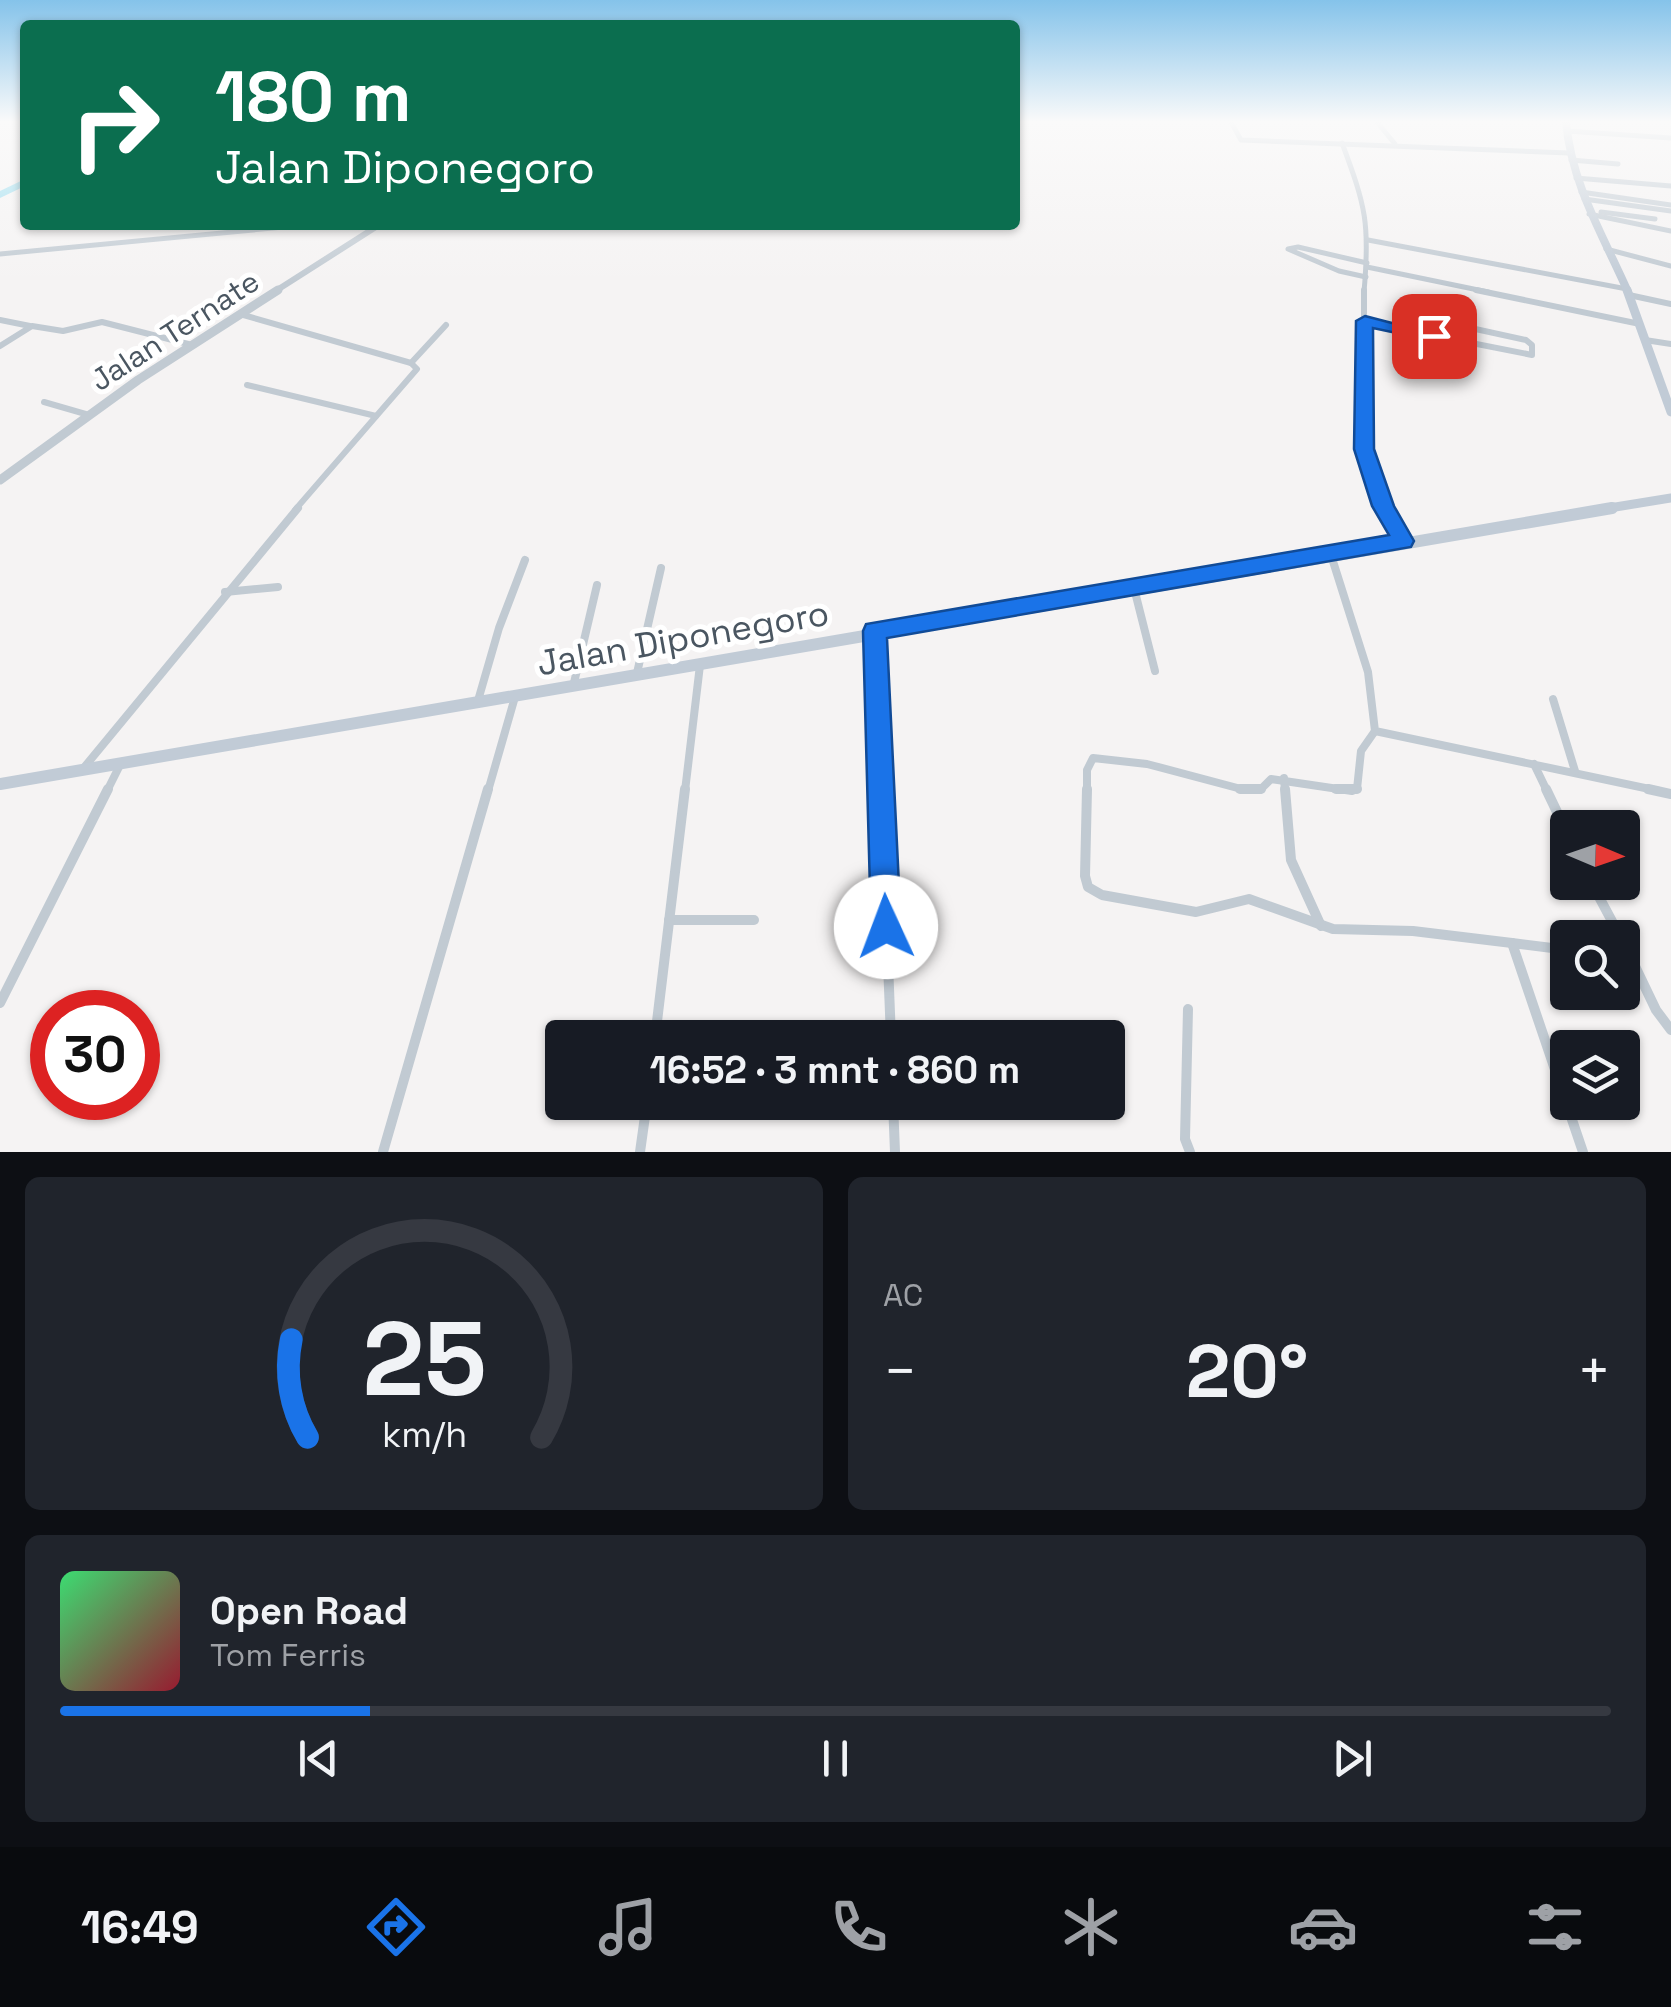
<!DOCTYPE html>
<html lang="id">
<meta charset="utf-8">
<style>
:root{--surface:#171b24;--page:#20242c;--text:#f1f3f6;--muted:#9ea1a6;--line:#363941;--accent:#1a73e8}
body{margin:0;font-family:"Space Grotesk",sans-serif;background:var(--page);color:var(--text);height:100vh;display:flex;flex-direction:column;font-size:38px;white-space:nowrap}
*{box-sizing:border-box;margin:0}
p{font-size:32px;color:var(--muted)}
.icon{flex:none;width:55px;height:55px;fill:none;stroke:currentColor;stroke-width:2;stroke-linecap:round;stroke-linejoin:round}
.map{position:relative;height:1152px;overflow:hidden}
.panel{display:flex;flex-direction:column;gap:25px;padding:25px;background:#0d0f14;flex:1}
.panel>*{flex:none}
.top-card{position:absolute;left:20px;top:20px;width:1000px;height:210px;border-radius:10px;box-shadow:0 2px 8px #0004;background:#0b6e4f;color:#fff;overflow:hidden}
.needle{width:65px;rotate:92deg}
.controls{position:absolute;left:1550px;top:810px;display:grid;gap:20px}
.controls a{display:grid;place-items:center;width:90px;height:90px;border-radius:10px;background:var(--surface);box-shadow:0 2px 8px #0004;font-size:50px}
.speed{position:absolute;left:30px;top:990px;display:flex;gap:20px;font-size:50px;font-weight:700;text-align:center}
.speed>*{display:grid;place-content:center;width:130px;height:130px;border-radius:50%;background:var(--surface);box-shadow:0 2px 8px #0004;line-height:1}
.speed .limit{border:15px solid #d22;background:#fff;color:#111}
.pin{position:absolute;display:grid;place-items:center;width:85px;height:85px;color:#fff;margin:-42px;border-radius:20px;box-shadow:0 5px 15px #0006}
.me{position:absolute;width:110px;margin:-55px;rotate:358deg;stroke-linejoin:round;filter:drop-shadow(0 0 8px #0008)}
.turn{display:flex;align-items:center;gap:35px;height:210px;padding:0 30px;font-size:45px}
.turn .icon{width:130px;height:130px;stroke-width:2.5}
.turn b{display:block;font-size:70px;line-height:85px}
.big{font-size:75px;font-weight:700;line-height:1.1}
.panel .tile{flex:1;display:flex;flex-direction:column;justify-content:center;gap:15px;min-width:0;padding:0 35px;border-radius:15px;background:var(--page)}
.panel .dial{align-items:center;gap:0}
.dial svg{height:260px;overflow:visible;fill:none;stroke:var(--line);stroke-width:7;stroke-linecap:round;text-anchor:middle}
.dial text{fill:var(--text);stroke:none}
.song{display:flex;align-items:center;gap:30px}
.cover{width:120px;height:120px;border-radius:15px;background:linear-gradient(135deg,hsl(140 70% 55%),hsl(350 70% 35%))}
.played{height:10px;border-radius:5px;background:linear-gradient(90deg,var(--accent) 20%,var(--line) 20%)}
.keys{display:flex;justify-content:space-around;direction:ltr}
.heat{display:flex;justify-content:space-between;align-items:center;font-size:55px;direction:ltr}
.panel .tiles{flex:1;display:grid;gap:25px;grid-template-columns:1fr 1fr}
.tile:last-child{grid-column:span 2}
.trip{position:absolute;left:545px;top:1020px;width:580px;height:100px;border-radius:10px;background:var(--surface);box-shadow:0 2px 8px #0004;font-weight:700;line-height:100px;text-align:center}
.tabs{display:flex;height:160px;justify-content:space-around;align-items:center;background:#090b0e;color:var(--muted)}
.tabs .icon{width:70px;height:70px}
.tabs .on{color:var(--accent)}
.tabs b{font-size:45px;color:var(--text)}
.map>svg:first-child{display:block}
.lines{fill:none;stroke-linecap:round;stroke-linejoin:round}
.river{fill:#90daee;fill-rule:evenodd}
.minor-far3{stroke:#c1cad2;stroke-width:5}
.minor-far2{stroke:#c1cad2;stroke-width:6}
.minor-far1{stroke:#c1cad2;stroke-width:8}
.minor{stroke:#c1cad2;stroke-width:10}
.tertiary-far1{stroke:#c1cad2;stroke-width:6}
.tertiary{stroke:#c1cad2;stroke-width:9}
.secondary-far2{stroke:#c1cbd6;stroke-width:8}
.secondary-far1{stroke:#c1cbd6;stroke-width:9}
.secondary{stroke:#c1cbd6;stroke-width:12}
.route{fill:#1a73e8;stroke:#114b97;stroke-width:2.5}
.labels{text-anchor:middle;stroke-width:10;stroke-linejoin:round;paint-order:stroke}
.far-street-label{font-size:30px;fill:#4a5661;stroke:#fff}
.street-label{font-size:35px;fill:#4a5661;stroke:#fff}
</style>
<div class="map">
<svg width="1671" height="1152" viewBox="0 0 1671 1152">
<rect width="100%" height="100%" fill="#f5f3f3"/>
<g class="lines">
<polygon class="river" points="25,179 25,186 0,198 0,191"/>
<g class="minor-far3">
<polyline points="1231,122 1241,140 1569,153"/>
<polyline points="1377,122 1395,144"/>
<polyline points="1567,131 1671,138"/>
<path d="M1342,143C1366,207 1370,224 1364,292"/>
<polyline points="1571,160 1618,164"/>
<polyline points="1576,178 1671,186"/>
<polyline points="1581,192 1671,205"/>
<polyline points="1584,199 1671,211"/>
<polyline points="1601,212 1655,219"/>
<polyline points="1589,214 1671,231"/>
<polyline points="1368,240 1627,289"/>
<polyline points="1606,249 1671,266"/>
<polyline points="0,254 305,225"/>
<polyline points="1367,267 1488,292"/>
<polyline points="1366,277 1339,271 1288,249 1298,247 1367,263"/>
</g>
<g class="minor-far2">
<polyline points="1364,290 1364,449 1386,510"/>
<polyline points="1476,290 1640,324"/>
<polyline points="1629,295 1671,304"/>
<polyline points="240,314 411,363 417,369 295,510"/>
<polygon points="1416,316 1526,340 1532,345 1532,355 1406,330 1408,317"/>
<polyline points="0,320 30,326"/>
<polyline points="1365,321 1406,330"/>
<polyline points="1645,340 1671,344"/>
<polyline points="0,346 32,326 63,331 102,322 192,345"/>
<polyline points="411,363 446,325"/>
<polyline points="247,385 376,416"/>
<polyline points="44,402 89,415"/>
</g>
<g class="minor-far1">
<polyline points="1385,508 1403,541"/>
<polyline points="1331,555 1368,672 1375,731 1659,791"/>
<polyline points="1134,588 1155,671"/>
<polyline points="225,592 278,587"/>
<polyline points="875,631 881,791"/>
<polyline points="637,673 661,568"/>
<polyline points="573,687 597,585"/>
<polyline points="1553,699 1575,771"/>
<polyline points="477,704 499,628 525,560"/>
<polyline points="1534,764 1547,791"/>
<polyline points="82,770 298,508"/>
<polyline points="1284,778 1285,791"/>
<polyline points="107,791 121,763"/>
<polyline points="488,791 515,697"/>
<polyline points="685,791 700,665"/>
<polyline points="1087,791 1087,770 1093,758 1147,764 1245,790 1260,790 1271,779 1352,791 1357,789 1361,751 1375,731"/>
</g>
<g class="minor">
<polyline points="881,789 891,1038"/>
<polyline points="1087,789 1085,876 1088,887 1102,895 1196,912 1249,899 1333,929 1413,931 1512,943"/>
<polyline points="1240,789 1261,789"/>
<polyline points="1285,789 1291,860 1321,926"/>
<polyline points="1336,789 1357,789"/>
<polyline points="1546,789 1568,835"/>
<polyline points="1648,789 1671,794"/>
<polyline points="1591,882 1621,938"/>
<polyline points="669,920 754,920"/>
<polyline points="1622,941 1632,960 1622,958"/>
<polyline points="1568,950 1512,943 1583,1152"/>
<polyline points="1632,960 1656,1010 1671,1030"/>
<polyline points="0,1003 108,789"/>
<polyline points="1188,1009 1185,1139 1190,1152"/>
<polyline points="655,1038 685,789"/>
<polyline points="893,1102 895,1152"/>
<polyline points="383,1152 488,789"/>
<polyline points="640,1152 647,1102"/>
</g>
<polyline class="tertiary-far1" points="274,292 379,225"/>
<polyline class="tertiary" points="0,480 138,380 278,290"/>
<path class="secondary-far2" d="M1566,122C1572,186 1603,235 1628,292"/>
<g class="secondary-far1">
<polyline points="1627,290 1671,412"/>
<polyline points="1597,510 1671,498"/>
</g>
<polyline class="secondary" points="0,784 1612,508"/>
</g>
<linearGradient id="sky" x2="0" y2="1"><stop stop-color="#85c3ea"/><stop offset="0.43" stop-color="#fafafa"/><stop offset="1" stop-color="#fafafa" stop-opacity="0"/></linearGradient>
<rect width="1671" height="283" fill="url(#sky)"/>
<polygon class="route" points="1365,316 1442,336 1434,341 1373,328 1374,449 1394,506 1414,541 1411,547 887,638 901,927 897,937 886,942 875,937 871,927 863,631 866,624 1389,535 1372,506 1354,449 1356,321"/>
<g class="labels">
<g class="far-street-label">
<text transform="translate(175 331) rotate(-33)" y="10">Jalan Ternate</text>
</g>
<g class="street-label">
<text transform="translate(683 638) rotate(-10)" y="12">Jalan Diponegoro</text>
</g>
</g>
</svg>
<div class="controls">
<a><svg class="needle" viewBox="-14 -14 28 28"><path d="M0-13l5 13h-10z" fill="#e53935"/><path d="M0 13l5-13h-10z" fill="#9ea1a6"/></svg></a>
<a><svg class="icon" aria-label="search" viewBox="0 0 24 24"><circle cx="10" cy="10" r="6"/><path d="M15 15l6 6"/></svg></a>
<a><svg class="icon" aria-label="layers" viewBox="0 0 24 24"><path d="M12 4l9 5-9 5-9-5zM3 14l9 5 9-5"/></svg></a>
</div>
<div class="speed"><div class="limit">30</div></div>
<div class="pin" style="left:1434px;top:336px;background:#d93025"><svg class="icon" aria-label="arrive" viewBox="0 0 24 24"><path d="M6 21V4h12l-3 4 3 4H6"/></svg></div>
<svg class="me" style="left:886px;top:927px" viewBox="-20 -20 40 40"><circle r="19" fill="#fff"/><path d="M0-13L10 11 0 6-10 11z" fill="#1a73e8"/></svg>
<div class="trip">16:52 · 3 mnt · 860 m</div>
<div class="top-card">
<div class="turn"><svg class="icon" aria-label="right" viewBox="0 0 24 24"><path d="M7 20v-9h11M14 6l5 5-5 5"/></svg><div><b>180 m</b>Jalan Diponegoro</div></div>
</div>
</div>
<section class="panel">
<div class="tiles">
<div class="tile dial"><svg viewBox="0 0 100 80">
<path d="M14 69A42 42 0 1 1 86 69"/>
<path d="M14 69A42 42 0 0 1 9 39" stroke="#1a73e8"/>
<text x="50" y="56" font-size="32" font-weight="700">25</text>
<text x="50" y="72" font-size="11">km/h</text>
</svg></div>
<div class="tile"><p>AC</p>
<div class="heat"><a>−</a><b class="big">20°</b><a>+</a></div>
</div>
<div class="tile">
<div class="song"><i class="cover"></i><div><b>Open Road</b><p>Tom Ferris</p></div></div>
<div class="played"></div>
<div class="keys"><svg class="icon" aria-label="previous" viewBox="0 0 24 24"><path d="M18 5L8 12l10 7zM5 5v14"/></svg><svg class="icon" aria-label="pause" viewBox="0 0 24 24"><path d="M8 5v14M16 5v14"/></svg><svg class="icon" aria-label="next" viewBox="0 0 24 24"><path d="M6 5l10 7-10 7zM19 5v14"/></svg></div>
</div>
</div>
</section>
<nav class="tabs">
<b>16:49</b>
<svg class="icon on" aria-label="directions" viewBox="0 0 24 24"><path d="M12 3l9 9-9 9-9-9zM9 14v-3h6M13 9l2 2-2 2"/></svg>
<svg class="icon" aria-label="music" viewBox="0 0 24 24"><path d="M9 18V5l10-2v13"/><circle cx="6" cy="18" r="3"/><circle cx="16" cy="16" r="3"/></svg>
<svg class="icon" aria-label="phone" viewBox="0 0 24 24"><path d="M5 4h4l2 5-3 2q2 4 5 5l2-3 5 2v4C11 20 4 13 5 4z"/></svg>
<svg class="icon" aria-label="climate" viewBox="0 0 24 24"><path d="M12 3v18M4 7l16 10M4 17L20 7"/></svg>
<svg class="icon" aria-label="car" viewBox="0 0 24 24"><path d="M5 17H2v-5l4-1 3-4h7l3 4 3 1v5h-3M9 17h6M6 11h13"/><circle cx="7" cy="17" r="2"/><circle cx="17" cy="17" r="2"/></svg>
<svg class="icon" aria-label="filters" viewBox="0 0 24 24"><path d="M4 7h16M4 17h16"/><circle cx="9" cy="7" r="2"/><circle cx="15" cy="17" r="2"/></svg>
</nav>
